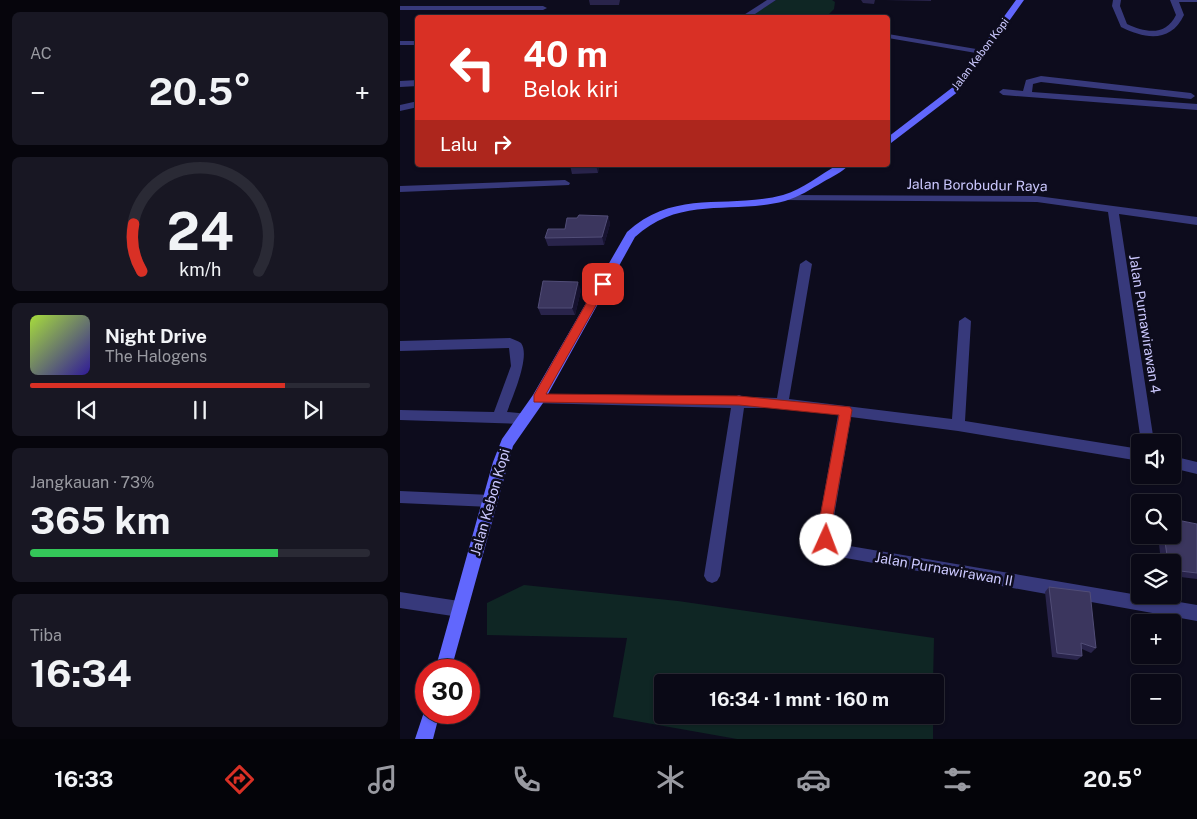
<!DOCTYPE html>
<html lang="id">
<meta charset="utf-8">
<style>
:root{--surface:#0a0916;--page:#181723;--text:#f1f3f6;--muted:#999aa1;--line:#2a2a35;--accent:#d93025}
body{margin:0;font-family:"Public Sans",sans-serif;background:var(--page);color:var(--text);height:100vh;display:flex;flex-direction:column;font-size:19px;white-space:nowrap}
*{box-sizing:border-box;margin:0}
p{font-size:16px;color:var(--muted)}
.icon{flex:none;width:28px;height:28px;fill:none;stroke:currentColor;stroke-width:2;stroke-linecap:round;stroke-linejoin:round}
.map{position:relative;flex:1;overflow:hidden}
.drawer{display:flex;flex-direction:column;gap:12px;padding:12px;background:#06050c;width:400px}
.drawer>*{flex:none}
.banner{position:absolute;left:15px;top:15px;width:475px;height:152px;border-radius:5px;box-shadow:0 1px 4px #0004,0 0 0 1px var(--line);background:#d93025;color:#fff;overflow:hidden}
.controls{position:absolute;left:731px;top:434px;display:grid;gap:10px}
.controls a{display:grid;place-items:center;width:50px;height:50px;border-radius:5px;background:var(--surface);box-shadow:0 1px 4px #0004,0 0 0 1px var(--line);font-size:25px}
.speed{position:absolute;left:15px;top:659px;display:flex;gap:10px;font-size:25px;font-weight:700;text-align:center}
.speed>*{display:grid;place-content:center;width:65px;height:65px;border-radius:50%;background:var(--surface);box-shadow:0 1px 4px #0004,0 0 0 1px var(--line);line-height:1}
.speed .limit{border:8px solid #d22;background:#fff;color:#111}
.pin{position:absolute;display:grid;place-items:center;width:42px;height:42px;color:#fff;margin:-21px;border-radius:10px;box-shadow:0 2px 8px #0006}
.me{position:absolute;width:55px;margin:-28px;rotate:2deg;stroke-linejoin:round;filter:drop-shadow(0 0 4px #0008)}
.turn{display:flex;align-items:center;gap:18px;height:105px;padding:0 25px;font-size:22px}
.turn .icon{width:65px;height:65px;stroke-width:2.5}
.turn b{display:block;font-size:35px;line-height:42px}
.then{display:flex;align-items:center;height:48px;padding:0 25px;background:#0003;gap:10px;font-size:19px}
.big{font-size:38px;font-weight:700;line-height:1.1}
.drawer .tile{flex:1;display:flex;flex-direction:column;justify-content:center;gap:8px;min-width:0;padding:0 18px;border-radius:8px;background:var(--page)}
.drawer .dial{align-items:center;gap:0}
.dial svg{height:130px;overflow:visible;fill:none;stroke:var(--line);stroke-width:7;stroke-linecap:round;text-anchor:middle}
.dial text{fill:var(--text);stroke:none}
.song{display:flex;align-items:center;gap:15px}
.cover{width:60px;height:60px;border-radius:8px;background:linear-gradient(135deg,hsl(80 70% 55%),hsl(250 70% 35%))}
.played{height:5px;border-radius:2px;background:linear-gradient(90deg,var(--accent) 75%,var(--line) 75%)}
.keys{display:flex;justify-content:space-around;direction:ltr}
.heat{display:flex;justify-content:space-between;align-items:center;font-size:28px;direction:ltr}
.charge{height:8px;border-radius:4px;background:linear-gradient(90deg,#34c759 73%,var(--line) 0)}
.trip{position:absolute;left:254px;top:674px;width:290px;height:50px;border-radius:5px;background:var(--surface);box-shadow:0 1px 4px #0004,0 0 0 1px var(--line);font-weight:700;line-height:50px;text-align:center}
.tab-bar{display:flex;height:80px;justify-content:space-around;align-items:center;background:#040409;color:var(--muted)}
.tab-bar .icon{width:35px;height:35px}
.tab-bar .on{color:var(--accent)}
.tab-bar b{font-size:22px;color:var(--text)}
main{display:flex;flex:1;min-height:0}
.map>svg:first-child{display:block}
.green{fill:#0f2624}
.lines{fill:none;stroke-linecap:round;stroke-linejoin:round}
.lane{fill:#37397b;fill-rule:evenodd}
.street{fill:#37397b;fill-rule:evenodd}
.secondary{fill:#6167fd;fill-rule:evenodd}
.wall{fill:#29244b}
.shaded-wall{fill:#171330}
.building{fill:#3b365e;stroke:#514d77}
.route{fill:#d93025;stroke:#8d1f18}
.labels{text-anchor:middle;stroke-width:5;stroke-linejoin:round;paint-order:stroke}
.far-street-label{font-size:11px;fill:#cbc8fe;stroke:#0d0c1d}
.street-label{font-size:14px;fill:#cbc8fe;stroke:#0d0c1d}
</style>
<main>
<section class="drawer">
<div class="tile"><p>AC</p>
<div class="heat"><a>−</a><b class="big">20.5°</b><a>+</a></div>
</div>
<div class="tile dial"><svg viewBox="0 0 100 80">
<path d="M14 69A42 42 0 1 1 86 69"/>
<path d="M14 69A42 42 0 0 1 9 40" stroke="#d93025"/>
<text x="50" y="56" font-size="32" font-weight="700">24</text>
<text x="50" y="72" font-size="11">km/h</text>
</svg></div>
<div class="tile">
<div class="song"><i class="cover"></i><div><b>Night Drive</b><p>The Halogens</p></div></div>
<div class="played"></div>
<div class="keys"><svg class="icon" aria-label="previous" viewBox="0 0 24 24"><path d="M18 5L8 12l10 7zM5 5v14"/></svg><svg class="icon" aria-label="pause" viewBox="0 0 24 24"><path d="M8 5v14M16 5v14"/></svg><svg class="icon" aria-label="next" viewBox="0 0 24 24"><path d="M6 5l10 7-10 7zM19 5v14"/></svg></div>
</div>
<div class="tile"><p>Jangkauan · 73%</p><b class="big">365 km</b><div class="charge"></div></div>
<div class="tile"><p>Tiba</p><b class="big">16:34</b></div>
</section>
<div class="map">
<svg width="797" height="739" viewBox="0 0 797 739">
<rect width="100%" height="100%" fill="#0d0c1d"/>
<g class="green">
<polygon points="376,0 432,0 435,2 434,9 429,14 394,14 384,18 346,18"/>
<polygon points="124,585 278,601 534,638 533,682 262,682 262,715 533,715 533,739 337,739 213,717 227,638 87,635 87,603"/>
</g>
<g class="lines">
<g class="lane">
<polygon points="367,0 376,0 349,18 339,18"/>
<polygon points="488,34 582,50 586,52 582,54 488,38"/>
<polygon points="0,491 91,495 96,496 98,501 96,506 91,507 0,503"/>
<polygon points="0,592 59,601 65,603 67,609 65,615 59,617 0,608"/>
</g>
<g class="street">
<path d="M713,0H721L720,6L727,24C746,33 766,36 776,15L770,0H797V2H779L784,15C771,43 745,39 721,27L712,6Z"/>
<polygon points="0,6 143,6 147,8 143,10 0,10"/>
<rect x="0" y="41" width="18" height="4"/>
<polygon points="641,76 791,93 795,96 791,99 641,82 633,84 632,92 797,104 797,110 603,95 599,92 603,89 623,91 626,80"/>
<polygon points="18,80 18,86 0,87 0,81"/>
<polygon points="18,101 18,107 0,111 0,105"/>
<polygon points="165,180 170,183 169,185 0,192 0,186"/>
<polygon points="384,195 637,196 797,217 797,225 719,214 754,442 741,442 708,212 637,202 380,200 379,198"/>
<polygon points="406,260 412,264 389,399 552,419 559,321 565,317 571,321 565,421 740,449 740,461 558,431 451,417 432,528 433,537 438,544 797,605 797,621 429,555 419,540 418,528 438,415 382,408 344,408 320,576 317,581 312,583 307,581 304,576 331,408 133,403 132,399 133,395 138,394 334,397 339,395 344,397 377,398 400,264"/>
<path d="M110,338C113,339 118,341 121,343C131,356 112,398 107,412L129,414L131,418L129,422L124,424L0,420V410L94,412L111,366L109,348L0,351V341Z"/>
<polygon points="772,456 797,462 797,474 772,468"/>
</g>
<g class="secondary">
<polygon points="616,0 624,0 559,91 491,143 488,144 488,137 553,87"/>
<path d="M437,165H449C442,172 432,177 423,182C411,189 399,197 385,201C331,215 281,195 235,237L143,403L113,446L51,670H35L93,462L102,439L133,395L227,232C276,188 327,210 383,195C403,189 420,175 437,165Z"/>
<polygon points="26,706 26,712 40,712 33,739 15,739"/>
</g>
</g>
<g class="wall">
<polygon points="189,0 220,0 219,5 190,5"/>
<polygon points="461,0 475,0 474,4 463,3"/>
<polygon points="485,0 531,0 531,1"/>
<polygon points="170,165 199,165 198,173 172,174"/>
<polygon points="208,216 210,224 204,245 148,246 145,238 165,229 177,218"/>
<polygon points="181,290 175,315 141,315 138,308"/>
<polygon points="797,524 797,579 772,576 772,562 761,562 758,535 772,535"/>
<polygon points="649,587 696,648 691,653 682,649 682,656 677,660 652,657 645,592"/>
</g>
<g class="shaded-wall">
<polygon points="196,165 199,165 198,173"/>
<polygon points="208,216 210,224 204,245 202,237"/>
<polygon points="178,282 181,290 175,315 172,308"/>
</g>
<g class="building">
<polygon points="170,165 195,165 169,166"/>
<polygon points="179,215 208,216 202,237 145,238 148,229 165,229 167,218 177,218"/>
<polygon points="143,281 178,282 172,308 138,308"/>
<polygon points="772,519 797,524 797,573 772,570 772,562 768,562 764,535 772,535"/>
<polygon points="649,587 690,592 696,648 681,643 682,656 657,653"/>
</g>
<polygon class="route" points="203,280 208,284 146,394 339,396 450,407 452,410 431,528 433,540 431,545 426,546 421,545 418,528 439,415 339,405 134,402 134,395 199,281"/>
<g class="labels">
<g class="far-street-label">
<text transform="translate(580 54) rotate(-53)" y="4">Jalan Kebon Kopi</text>
</g>
<g class="street-label">
<text transform="translate(577 185) rotate(1)" y="5">Jalan Borobudur Raya</text>
<text transform="translate(745 324) rotate(81)" y="5">Jalan Purnawirawan 4</text>
<text transform="translate(90 502) rotate(-74)" y="5">Jalan Kebon Kopi</text>
<text transform="translate(544 569) rotate(10)" y="5">Jalan Purnawirawan II</text>
</g>
</g>
</svg>
<div class="controls">
<a><svg class="icon" aria-label="sound" viewBox="0 0 24 24"><path d="M4 9h4l5-4v14l-5-4H4zM17 9q2 3 0 6"/></svg></a>
<a><svg class="icon" aria-label="search" viewBox="0 0 24 24"><circle cx="10" cy="10" r="6"/><path d="M15 15l6 6"/></svg></a>
<a><svg class="icon" aria-label="layers" viewBox="0 0 24 24"><path d="M12 4l9 5-9 5-9-5zM3 14l9 5 9-5"/></svg></a>
<a>+</a>
<a>−</a>
</div>
<div class="speed"><div class="limit">30</div></div>
<div class="pin" style="left:203px;top:284px;background:#d93025"><svg class="icon" aria-label="arrive" viewBox="0 0 24 24"><path d="M6 21V4h12l-3 4 3 4H6"/></svg></div>
<svg class="me" style="left:426px;top:540px" viewBox="-20 -20 40 40"><circle r="19" fill="#fff"/><path d="M0-13L10 11 0 6-10 11z" fill="#d93025"/></svg>
<div class="trip">16:34 · 1 mnt · 160 m</div>
<div class="banner">
<div class="turn"><svg class="icon" aria-label="left" viewBox="0 0 24 24"><path d="M17 20v-9H6M10 6l-5 5 5 5"/></svg><div><b>40 m</b>Belok kiri</div></div>
<div class="then">Lalu<svg class="icon" aria-label="right" viewBox="0 0 24 24"><path d="M7 20v-9h11M14 6l5 5-5 5"/></svg></div>
</div>
</div>
</main>
<nav class="tab-bar">
<b>16:33</b>
<svg class="icon on" aria-label="directions" viewBox="0 0 24 24"><path d="M12 3l9 9-9 9-9-9zM9 14v-3h6M13 9l2 2-2 2"/></svg>
<svg class="icon" aria-label="music" viewBox="0 0 24 24"><path d="M9 18V5l10-2v13"/><circle cx="6" cy="18" r="3"/><circle cx="16" cy="16" r="3"/></svg>
<svg class="icon" aria-label="phone" viewBox="0 0 24 24"><path d="M5 4h4l2 5-3 2q2 4 5 5l2-3 5 2v4C11 20 4 13 5 4z"/></svg>
<svg class="icon" aria-label="climate" viewBox="0 0 24 24"><path d="M12 3v18M4 7l16 10M4 17L20 7"/></svg>
<svg class="icon" aria-label="car" viewBox="0 0 24 24"><path d="M5 17H2v-5l4-1 3-4h7l3 4 3 1v5h-3M9 17h6M6 11h13"/><circle cx="7" cy="17" r="2"/><circle cx="17" cy="17" r="2"/></svg>
<svg class="icon" aria-label="filters" viewBox="0 0 24 24"><path d="M4 7h16M4 17h16"/><circle cx="9" cy="7" r="2"/><circle cx="15" cy="17" r="2"/></svg>
<b>20.5°</b>
</nav>
